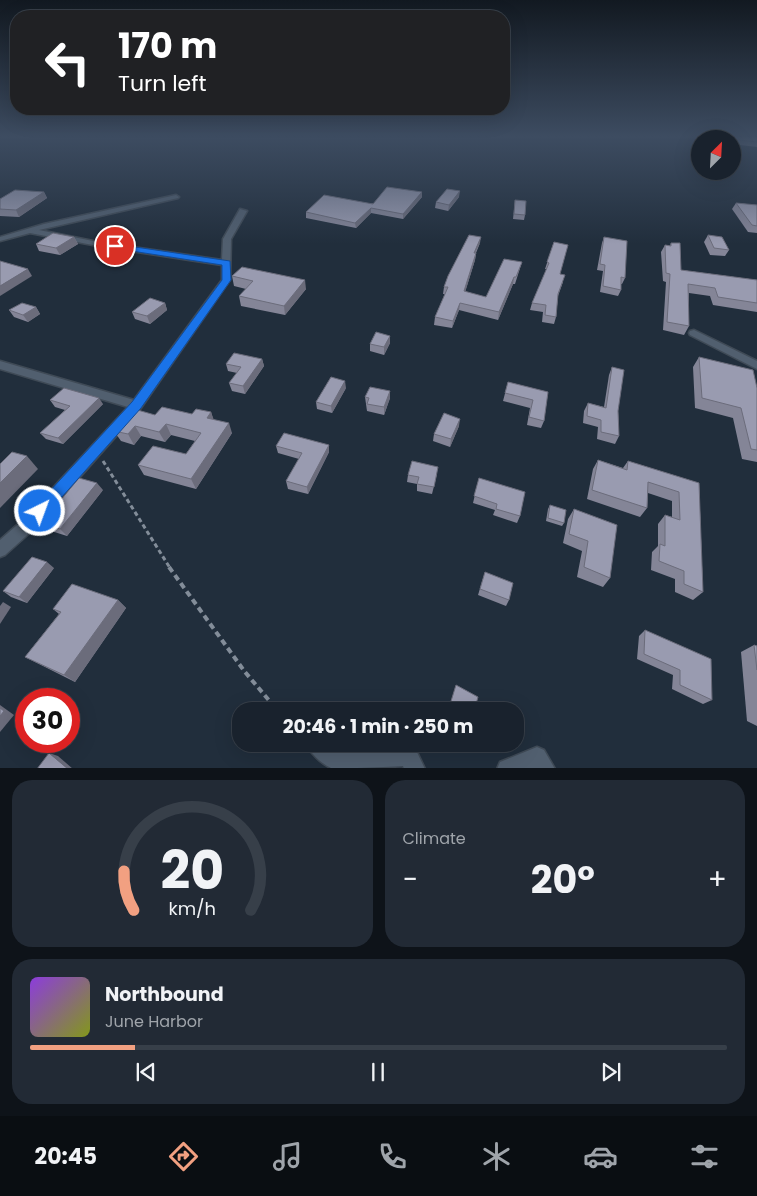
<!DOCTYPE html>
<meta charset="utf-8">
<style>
:root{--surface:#19222d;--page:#222a35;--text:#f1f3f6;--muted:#9fa4aa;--line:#373f49;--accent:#f2a081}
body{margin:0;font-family:Poppins,sans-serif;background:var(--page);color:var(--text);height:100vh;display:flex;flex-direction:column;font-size:19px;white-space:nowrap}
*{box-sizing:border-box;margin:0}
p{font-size:16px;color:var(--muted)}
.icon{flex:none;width:28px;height:28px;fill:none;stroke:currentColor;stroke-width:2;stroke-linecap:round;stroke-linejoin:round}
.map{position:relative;height:768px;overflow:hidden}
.side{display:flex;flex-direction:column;gap:12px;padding:12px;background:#0e1319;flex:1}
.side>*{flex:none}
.hud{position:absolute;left:10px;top:10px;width:500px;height:105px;border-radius:20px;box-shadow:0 5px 20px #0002,0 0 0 1px var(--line);background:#202124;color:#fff;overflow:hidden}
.needle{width:32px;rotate:24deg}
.fabs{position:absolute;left:691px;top:130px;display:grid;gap:10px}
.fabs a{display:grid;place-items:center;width:50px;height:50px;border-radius:50%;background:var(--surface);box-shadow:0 5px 20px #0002,0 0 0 1px var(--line);font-size:25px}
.speed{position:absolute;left:15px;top:688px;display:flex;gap:10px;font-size:25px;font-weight:700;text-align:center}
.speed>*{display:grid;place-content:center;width:65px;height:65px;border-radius:50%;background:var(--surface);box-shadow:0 5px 20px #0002,0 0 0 1px var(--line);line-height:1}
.speed .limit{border:8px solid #d22;background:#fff;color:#111}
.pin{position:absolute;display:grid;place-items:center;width:42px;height:42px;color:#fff;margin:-21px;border:2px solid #fff;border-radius:50%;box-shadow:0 1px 5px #0007}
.me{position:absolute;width:55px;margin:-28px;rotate:42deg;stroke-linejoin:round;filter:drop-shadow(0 0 4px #0008)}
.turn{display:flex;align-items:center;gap:18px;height:105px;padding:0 25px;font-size:22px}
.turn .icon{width:65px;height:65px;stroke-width:2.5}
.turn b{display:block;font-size:35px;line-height:42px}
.big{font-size:38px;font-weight:700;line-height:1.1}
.side .card{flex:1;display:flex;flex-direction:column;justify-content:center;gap:8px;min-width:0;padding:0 18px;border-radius:20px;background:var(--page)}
.side .dial{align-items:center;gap:0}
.dial svg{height:130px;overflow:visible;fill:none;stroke:var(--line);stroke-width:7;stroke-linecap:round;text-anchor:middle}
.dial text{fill:var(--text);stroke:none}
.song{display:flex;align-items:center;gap:15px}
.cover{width:60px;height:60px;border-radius:8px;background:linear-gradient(135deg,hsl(270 70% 55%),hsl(70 70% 35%))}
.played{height:5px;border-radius:2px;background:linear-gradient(90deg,var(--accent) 15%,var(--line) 15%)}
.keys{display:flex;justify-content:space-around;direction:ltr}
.heat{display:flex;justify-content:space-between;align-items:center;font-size:28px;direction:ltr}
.side .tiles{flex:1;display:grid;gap:12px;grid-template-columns:1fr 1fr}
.card:last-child{grid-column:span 2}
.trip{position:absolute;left:232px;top:702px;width:292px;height:50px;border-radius:20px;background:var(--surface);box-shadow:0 5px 20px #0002,0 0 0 1px var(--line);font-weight:700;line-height:50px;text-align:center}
.dock{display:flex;height:80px;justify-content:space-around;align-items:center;background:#0a0e12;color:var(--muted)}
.dock .icon{width:35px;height:35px}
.dock .current{color:var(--accent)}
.dock b{font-size:22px;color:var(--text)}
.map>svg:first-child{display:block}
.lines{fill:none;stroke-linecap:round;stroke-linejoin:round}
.minor-casing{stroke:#3f4a56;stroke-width:3}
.path-far1{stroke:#838d99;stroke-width:3;stroke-dasharray:4.5 3;stroke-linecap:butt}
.path{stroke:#838d99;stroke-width:4;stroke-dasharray:6 4;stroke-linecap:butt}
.minor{fill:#515f6f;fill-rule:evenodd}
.wall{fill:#848597}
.shaded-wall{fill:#6b6c7b}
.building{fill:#999bb0;stroke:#6b6c7b}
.route{fill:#1a73e8;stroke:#114b97}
</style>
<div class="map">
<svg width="757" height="769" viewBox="0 0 757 769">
<rect width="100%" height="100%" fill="#212e3c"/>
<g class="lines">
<g class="minor-casing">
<g id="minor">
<polygon points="176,195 179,197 178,198 39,230 98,242 222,260 223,239 240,209 247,211 231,239 230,280 141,408 34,529 5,555 0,557 0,540 24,519 128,407 0,369 0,361 134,400 222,280 222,265 98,246 30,233 0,241 0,237 44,224"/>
<polygon points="694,330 757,361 757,369 690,335 689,333 690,331"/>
<path d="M306,744H332L342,751L408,745L415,748L425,769H404L403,766C389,767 341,769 331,768C322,764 310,753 306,744Z"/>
<polygon points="537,747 544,750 555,769 497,769 500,762"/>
</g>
</g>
<polyline class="path-far1" points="103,461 170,568"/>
<polyline class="path" points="169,567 245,672 278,711"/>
<use href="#minor" class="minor"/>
</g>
<g class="wall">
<polygon points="721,136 757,136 757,147 732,144 732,139 722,139"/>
<polygon points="44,192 47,198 19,217 0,216 0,199"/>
<polygon points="422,197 403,219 371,213 356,228 306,218 306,212"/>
<polygon points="459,197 448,211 435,208 436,202"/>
<polygon points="515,200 525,215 524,220 513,219"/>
<polygon points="736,203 757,205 757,233 748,232 732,209"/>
<polygon points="708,235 729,250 725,256 710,255 704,242"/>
<polygon points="74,237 78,244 60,255 39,251 36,244"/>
<polygon points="604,237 625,278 622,284 621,284 621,290 618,296 600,292 603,271 597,270 602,243"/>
<polygon points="554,242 560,274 563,282 558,296 556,317 554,324 542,322 543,312 530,310 532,303 547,269 545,269"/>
<polygon points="480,243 476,253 475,260 465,292 486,297 522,262 515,284 513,284 498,320 459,310 452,328 434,325 435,317 445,294 443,294 444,287"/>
<polygon points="671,243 681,270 757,280 757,312 713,305 710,296 689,293 689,326 684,335 663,330 666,282 663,281 661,252 665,245 670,246"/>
<polygon points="232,276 306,289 285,315 241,306 239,296 246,289 234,286"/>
<polygon points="165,303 167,310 150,324 135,319 132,312"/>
<polygon points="36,307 40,314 28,322 14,317 9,310"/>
<polygon points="390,343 384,355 370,351 370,344"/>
<polygon points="699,357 757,388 757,462 742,459 733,418 695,408 693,367"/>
<polygon points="262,359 264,366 245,394 232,391 229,383 237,373 228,371 226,364"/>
<polygon points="612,367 618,411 619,436 615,444 597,439 598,427 583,423 584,411 588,403 604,407 609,375"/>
<polygon points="508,382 548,392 544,421 541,428 527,425 530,408 503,401"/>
<polygon points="346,388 332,413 317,409 316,402"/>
<polygon points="390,391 390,398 384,415 367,411 365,397"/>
<polygon points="50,400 103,404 63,444 46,439 40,433 65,410 55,407"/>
<polygon points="211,412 213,419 232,433 196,489 144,475 138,465 186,454 195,441 171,435 165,442 141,436 134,445 121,441 114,431 155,415 192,414"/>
<polygon points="459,426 450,447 433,441 434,434"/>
<polygon points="329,445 329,452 308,494 288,489 286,481 299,459 278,453 276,446"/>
<polygon points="598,460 623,468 628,461 699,483 703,592 693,600 675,592 675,579 651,570 652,552 658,546 658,524 665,515 672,517 672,501 648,493 647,508 640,517 587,499 593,469"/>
<polygon points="437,474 432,494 417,491 417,484 407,482 408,475"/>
<polygon points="479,478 520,516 517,523 493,515 495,510 473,503"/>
<polygon points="103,490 67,536 48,530 41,524"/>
<polygon points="550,505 564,523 562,526 546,521 548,509"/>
<polygon points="574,509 610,578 603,587 577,577 582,551 563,543 568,519"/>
<polygon points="54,568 27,603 11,597 3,591"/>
<polygon points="485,572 509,600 506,606 478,595"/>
<polygon points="118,600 126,608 75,682 25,657 59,614 53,609"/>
<polygon points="645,630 712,700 703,704 672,689 673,675 637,659 639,636"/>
<polygon points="754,645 757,646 757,726 747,721 741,652"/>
<polygon points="449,744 466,744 465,748 462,751"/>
</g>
<g class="shaded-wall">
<polygon points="460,191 459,197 448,211 449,205"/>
<polygon points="44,192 47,198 19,217 16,210"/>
<polygon points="422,192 422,197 403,219 403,214"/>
<polygon points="371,208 371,213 356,228 355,223"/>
<polygon points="74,237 78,244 60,255 56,248"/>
<polygon points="481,237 480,243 472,259 474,253"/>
<polygon points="476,253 475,260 463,299 464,291"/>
<polygon points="28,269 32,276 0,296 0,286"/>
<polygon points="514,277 513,284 498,320 499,312"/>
<polygon points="305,280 306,289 285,315 284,306"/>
<polygon points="165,303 167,310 150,324 147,316"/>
<polygon points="460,303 459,310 452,328 453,321"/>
<polygon points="36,307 40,314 28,322 23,315"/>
<polygon points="390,336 390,343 384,355 384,347"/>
<polygon points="262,359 264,366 245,394 243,386"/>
<polygon points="345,381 346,388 332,413 331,406"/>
<polygon points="390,391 390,398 384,415 384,407"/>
<polygon points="99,398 103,404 63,444 58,438"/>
<polygon points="211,412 215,423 207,418"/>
<polygon points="460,419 459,426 450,447 451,439"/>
<polygon points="229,423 232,433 196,489 191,479"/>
<polygon points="166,424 171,435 165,442 159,432"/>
<polygon points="135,426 141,436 134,445 128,434"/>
<polygon points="329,445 329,452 308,494 307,487"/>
<polygon points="27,456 38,469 0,508 0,483"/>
<polygon points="97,483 103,490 67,536 60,529"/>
<polygon points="47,562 54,568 27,603 19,597"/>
<polygon points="118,600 126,608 75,682 64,675"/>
<polygon points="3,602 11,607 0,624 0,606"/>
<polygon points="0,705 14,715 0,732"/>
<polygon points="49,753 58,756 73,769 68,769"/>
</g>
<g class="building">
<polygon points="725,136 757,136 757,142 730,139"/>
<polygon points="387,187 422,192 403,214 371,208 355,223 306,212 324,195 373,204"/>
<polygon points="447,189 460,191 449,205 436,202"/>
<polygon points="15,190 44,192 16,210 0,209 0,199"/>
<polygon points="515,200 526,201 525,215 514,214"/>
<polygon points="736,203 757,205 757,226 752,225"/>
<polygon points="53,233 74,237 56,248 36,244"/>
<polygon points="469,235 481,237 474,253 476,253 464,291 486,297 504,259 522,262 516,277 514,277 499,312 460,303 453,321 435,317 448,287 444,287 448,276"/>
<polygon points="708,235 722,237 729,250 714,248"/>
<polygon points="604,237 627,241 625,278 621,277 621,290 603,286 605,265 600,264"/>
<polygon points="554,242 568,245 560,274 565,275 558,294 556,317 545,315 546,305 532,303 549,263 547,262"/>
<polygon points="671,243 680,243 681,270 757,280 757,303 718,297 715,288 688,284 689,326 667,322 670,274 666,273 665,245 671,246"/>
<polygon points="0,261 28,269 0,286"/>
<polygon points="242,267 305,280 284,306 239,296 253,281 232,276"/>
<polygon points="150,298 165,303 147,316 132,312"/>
<polygon points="22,303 36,307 23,315 9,310"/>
<polygon points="376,332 390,336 384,347 370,344"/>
<polygon points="234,353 262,359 243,386 229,383 241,367 226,364"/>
<polygon points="699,357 753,370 757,388 757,450 751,449 741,408 702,398"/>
<polygon points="612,367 624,370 618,411 619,436 601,432 601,420 587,416 588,403 606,408"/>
<polygon points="331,377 345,381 331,406 316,402"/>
<polygon points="508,382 548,392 544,421 529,417 533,400 505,393"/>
<polygon points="370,387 390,391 384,407 367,404 369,398 365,397"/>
<polygon points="64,388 99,398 58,438 40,433 70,406 50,400"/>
<polygon points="162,407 192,414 196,409 211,412 207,418 229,423 191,479 138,465 153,446 186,454 201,433 166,424 159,432 135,426 128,434 114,431 134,409 155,415"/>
<polygon points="444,413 460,419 451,439 434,434"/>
<polygon points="284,433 329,445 307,487 286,481 302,453 276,446"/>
<polygon points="12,452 27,456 0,483 0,464"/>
<polygon points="598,460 627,470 628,461 699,483 703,592 684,584 684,571 659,561 660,544 665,546 665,515 680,520 679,492 648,482 647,508 592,490"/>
<polygon points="412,461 438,467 434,487 417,484 419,477 408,475"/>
<polygon points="79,478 97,483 60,529 41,524"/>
<polygon points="479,478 525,492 520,516 496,509 497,504 474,496"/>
<polygon points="550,505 566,510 564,523 548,518"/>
<polygon points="574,509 617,525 610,578 584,567 588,541 569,534"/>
<polygon points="32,557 47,562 19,597 3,591"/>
<polygon points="485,572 513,583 509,600 480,589"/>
<polygon points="72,584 118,600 64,675 25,657 61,612 53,609"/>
<polygon points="645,630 711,659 712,700 680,685 680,670 644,654"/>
<polygon points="754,645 757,646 757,670"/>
<polygon points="456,685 478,697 474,711 448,711"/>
<polygon points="0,708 4,711 0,716"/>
<polygon points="457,744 466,744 465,748"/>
<polygon points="49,753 68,769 37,769"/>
</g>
<linearGradient id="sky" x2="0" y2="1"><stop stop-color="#121921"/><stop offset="0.56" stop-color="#3d4c61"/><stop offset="1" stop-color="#3d4c61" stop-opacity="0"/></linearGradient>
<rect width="757" height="244" fill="url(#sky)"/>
<polygon class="route" points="115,244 230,261 231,280 141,408 45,516 40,518 35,516 33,511 35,507 132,402 222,280 222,265 112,248 111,246"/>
</svg>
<div class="fabs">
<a><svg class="needle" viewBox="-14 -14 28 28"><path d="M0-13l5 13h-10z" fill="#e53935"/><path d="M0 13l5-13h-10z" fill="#9fa4aa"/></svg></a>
</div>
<div class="speed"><div class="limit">30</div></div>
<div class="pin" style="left:115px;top:246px;background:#d93025"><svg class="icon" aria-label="arrive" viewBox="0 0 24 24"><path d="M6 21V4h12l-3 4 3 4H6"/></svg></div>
<svg class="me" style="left:40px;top:511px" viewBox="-20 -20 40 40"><circle r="17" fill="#1a73e8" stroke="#fff" stroke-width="3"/><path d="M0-11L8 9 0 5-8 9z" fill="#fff"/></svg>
<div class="trip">20:46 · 1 min · 250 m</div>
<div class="hud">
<div class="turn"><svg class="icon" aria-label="left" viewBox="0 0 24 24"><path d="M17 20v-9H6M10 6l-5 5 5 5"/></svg><div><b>170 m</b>Turn left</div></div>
</div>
</div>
<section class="side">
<div class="tiles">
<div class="card dial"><svg viewBox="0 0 100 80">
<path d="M14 69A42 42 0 1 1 86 69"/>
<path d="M14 69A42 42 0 0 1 8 45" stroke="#f2a081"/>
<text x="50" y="56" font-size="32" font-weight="700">20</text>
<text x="50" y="72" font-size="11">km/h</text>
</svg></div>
<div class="card"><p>Climate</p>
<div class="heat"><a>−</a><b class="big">20°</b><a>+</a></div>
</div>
<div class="card">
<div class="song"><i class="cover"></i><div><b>Northbound</b><p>June Harbor</p></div></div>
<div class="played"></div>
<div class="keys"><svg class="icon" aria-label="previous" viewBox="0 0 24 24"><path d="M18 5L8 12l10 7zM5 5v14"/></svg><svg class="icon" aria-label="pause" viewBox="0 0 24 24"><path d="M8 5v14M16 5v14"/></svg><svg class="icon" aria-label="next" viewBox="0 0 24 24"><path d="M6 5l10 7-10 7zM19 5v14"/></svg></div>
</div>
</div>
</section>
<nav class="dock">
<b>20:45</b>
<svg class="icon current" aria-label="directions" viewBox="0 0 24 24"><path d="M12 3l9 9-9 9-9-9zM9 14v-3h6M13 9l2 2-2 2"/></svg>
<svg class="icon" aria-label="music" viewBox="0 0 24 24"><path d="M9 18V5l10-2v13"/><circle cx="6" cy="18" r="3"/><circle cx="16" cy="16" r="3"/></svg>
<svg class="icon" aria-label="phone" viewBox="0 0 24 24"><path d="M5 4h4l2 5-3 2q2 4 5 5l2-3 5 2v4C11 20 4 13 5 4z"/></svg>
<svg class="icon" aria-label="climate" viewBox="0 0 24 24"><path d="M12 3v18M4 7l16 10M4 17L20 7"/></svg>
<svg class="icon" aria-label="car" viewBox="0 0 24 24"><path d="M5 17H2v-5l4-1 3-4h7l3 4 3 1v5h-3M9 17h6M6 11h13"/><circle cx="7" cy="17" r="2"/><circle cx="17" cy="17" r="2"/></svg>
<svg class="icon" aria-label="filters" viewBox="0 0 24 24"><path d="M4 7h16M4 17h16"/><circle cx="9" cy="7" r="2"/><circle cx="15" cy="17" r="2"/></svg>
</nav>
